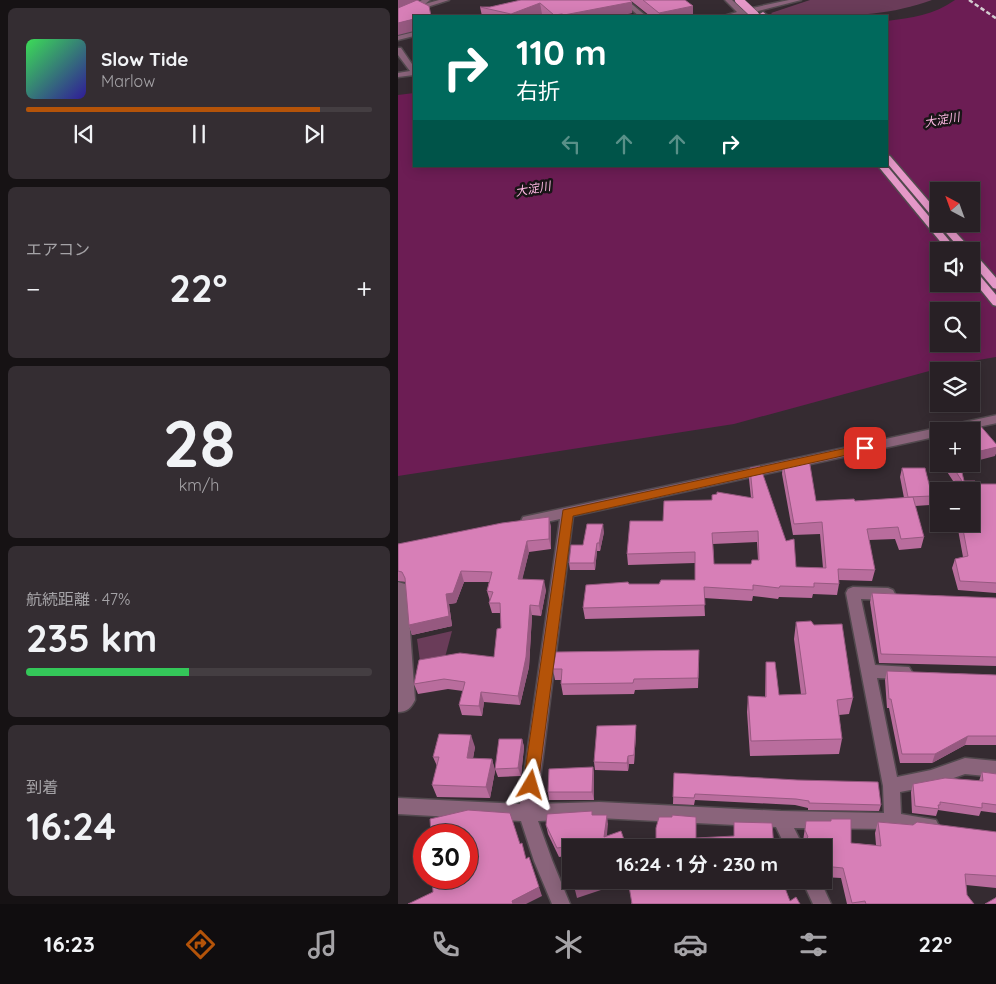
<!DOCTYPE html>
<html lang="ja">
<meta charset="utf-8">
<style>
:root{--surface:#282025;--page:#342d32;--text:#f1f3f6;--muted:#a5a3a7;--line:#443e42;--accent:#b45309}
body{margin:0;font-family:Quicksand,"Noto Sans JP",sans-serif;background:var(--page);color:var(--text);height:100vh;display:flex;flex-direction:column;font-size:19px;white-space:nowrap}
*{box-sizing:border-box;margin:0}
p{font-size:16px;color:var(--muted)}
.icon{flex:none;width:28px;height:28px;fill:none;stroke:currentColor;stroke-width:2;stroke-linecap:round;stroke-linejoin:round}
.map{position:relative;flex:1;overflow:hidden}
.sheet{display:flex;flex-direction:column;gap:8px;padding:8px;background:#161214;width:398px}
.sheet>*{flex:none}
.hud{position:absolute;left:15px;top:15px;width:475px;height:152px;border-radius:0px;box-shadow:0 2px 12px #0003,0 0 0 1px var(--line);background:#00695c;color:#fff;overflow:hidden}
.needle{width:32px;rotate:319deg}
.controls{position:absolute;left:532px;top:182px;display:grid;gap:10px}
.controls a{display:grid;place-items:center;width:50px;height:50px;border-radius:0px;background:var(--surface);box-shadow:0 2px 12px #0003,0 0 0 1px var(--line);font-size:25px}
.speed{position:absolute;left:15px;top:824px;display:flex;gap:10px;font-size:25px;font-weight:700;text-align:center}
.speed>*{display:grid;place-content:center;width:65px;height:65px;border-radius:50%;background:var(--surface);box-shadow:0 2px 12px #0003,0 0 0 1px var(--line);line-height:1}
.speed .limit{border:8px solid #d22;background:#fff;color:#111}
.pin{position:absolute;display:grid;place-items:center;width:42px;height:42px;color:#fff;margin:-21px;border-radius:10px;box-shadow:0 2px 8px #0006}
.me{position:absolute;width:55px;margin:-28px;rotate:7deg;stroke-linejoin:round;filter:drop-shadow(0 0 4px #0008)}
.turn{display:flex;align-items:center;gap:18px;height:105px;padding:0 20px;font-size:22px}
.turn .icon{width:65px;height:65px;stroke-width:2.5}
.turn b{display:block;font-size:35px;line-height:42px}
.lanes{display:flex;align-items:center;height:48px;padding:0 20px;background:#0003;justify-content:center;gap:25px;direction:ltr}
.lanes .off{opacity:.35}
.big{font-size:38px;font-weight:700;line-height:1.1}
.sheet .widget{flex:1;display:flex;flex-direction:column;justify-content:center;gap:8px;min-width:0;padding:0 18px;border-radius:8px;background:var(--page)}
.sheet .dial{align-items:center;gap:0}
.dial b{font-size:65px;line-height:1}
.song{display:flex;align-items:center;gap:15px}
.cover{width:60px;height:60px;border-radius:8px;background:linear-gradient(135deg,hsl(130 70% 55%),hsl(250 70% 35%))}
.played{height:5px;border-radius:2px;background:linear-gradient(90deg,var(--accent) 85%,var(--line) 85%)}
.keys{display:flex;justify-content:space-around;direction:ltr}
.heat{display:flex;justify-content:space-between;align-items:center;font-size:28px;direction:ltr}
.charge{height:8px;border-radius:4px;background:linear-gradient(90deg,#34c759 47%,var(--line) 0)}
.trip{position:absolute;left:164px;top:839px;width:270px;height:50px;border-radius:0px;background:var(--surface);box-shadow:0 2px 12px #0003,0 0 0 1px var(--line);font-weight:700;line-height:50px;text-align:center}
.dock{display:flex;height:80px;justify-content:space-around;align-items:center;background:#100d0f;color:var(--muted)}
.dock .icon{width:35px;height:35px}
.dock .current{color:var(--accent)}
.dock b{font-size:22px;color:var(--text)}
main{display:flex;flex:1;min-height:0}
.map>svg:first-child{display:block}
.green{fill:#6a3c59}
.water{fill:#6c1d54;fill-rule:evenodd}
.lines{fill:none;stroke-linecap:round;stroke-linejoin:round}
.minor-casing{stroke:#52494e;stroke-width:3}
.major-casing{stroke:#52494e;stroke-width:3}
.minor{fill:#8a647b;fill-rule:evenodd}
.major{fill:#e598c8;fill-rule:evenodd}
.rail{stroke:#d3ccd0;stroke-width:2.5;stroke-dasharray:4.5 2.5;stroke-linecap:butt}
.major-bridge-casing{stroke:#52494e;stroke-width:9;stroke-linecap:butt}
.major-bridge{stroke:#e598c8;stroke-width:8}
.wall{fill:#b96d9d;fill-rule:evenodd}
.shaded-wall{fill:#965980}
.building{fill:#d77fb7;stroke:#965980;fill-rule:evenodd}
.route{fill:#b45309;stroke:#753606}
.labels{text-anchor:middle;stroke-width:5;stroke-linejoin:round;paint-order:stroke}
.far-water-label{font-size:12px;font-style:italic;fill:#feb9e3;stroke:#191517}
</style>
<main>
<section class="sheet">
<div class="widget">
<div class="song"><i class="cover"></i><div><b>Slow Tide</b><p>Marlow</p></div></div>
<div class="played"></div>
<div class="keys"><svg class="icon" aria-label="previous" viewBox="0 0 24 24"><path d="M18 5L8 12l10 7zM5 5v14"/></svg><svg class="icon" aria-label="pause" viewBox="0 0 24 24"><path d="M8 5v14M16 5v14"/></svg><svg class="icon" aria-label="next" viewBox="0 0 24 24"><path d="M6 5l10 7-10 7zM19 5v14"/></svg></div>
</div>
<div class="widget"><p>エアコン</p>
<div class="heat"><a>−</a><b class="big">22°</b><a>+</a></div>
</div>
<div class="widget dial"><b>28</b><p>km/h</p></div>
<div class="widget"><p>航続距離 · 47%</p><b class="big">235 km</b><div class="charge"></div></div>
<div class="widget"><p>到着</p><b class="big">16:24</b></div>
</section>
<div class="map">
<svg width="599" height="904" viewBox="0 0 599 904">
<rect width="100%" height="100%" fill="#352b31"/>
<g class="green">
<path d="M412,0H534C483,19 430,16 376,16L373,13Z"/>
<polygon points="54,631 45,665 23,669 19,639"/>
</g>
<path class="water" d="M557,0H598V357L557,364L336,424L0,476V95L16,93V166H489V21C513,18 536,15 557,0ZM541,191H574V224H541ZM541,251H574V284H541ZM541,311H574V344H541Z"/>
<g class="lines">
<g class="minor-casing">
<g id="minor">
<polygon points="24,0 32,0 27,4 41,0 51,0 23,9 18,9 0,19 0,14"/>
<polygon points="222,0 229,0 248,16 241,16"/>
<polygon points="327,0 334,0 345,10 391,0 403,0 344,15 326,16 339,12"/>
<polygon points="16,32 16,36 0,40 0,36"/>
<polygon points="0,48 3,48 16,67 16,75 0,77 0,73 12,71 0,55"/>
<polygon points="599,415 599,423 561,431 541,431 541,436 175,516 139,804 201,802 383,811 486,813 485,786 448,593 450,589 455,587 490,588 495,590 497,594 495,598 490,600 463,599 477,665 511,667 514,672 511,677 506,679 479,678 499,777 533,770 567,758 599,761 599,777 567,774 533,786 502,792 503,814 538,820 541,826 538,832 532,834 495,829 396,828 406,848 388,848 378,827 201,818 140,821 154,860 172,904 154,904 136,861 123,821 0,814 0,798 122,804 162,519 130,526 125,525 123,521 125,517"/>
<path d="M0,582L7,584L9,588L17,700C13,708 9,712 0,712Z"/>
<polygon points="404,880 422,880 433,904 415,904"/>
</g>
</g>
<g class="major-casing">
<g id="major">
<polygon points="365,12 370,16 363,16 362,14"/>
<polygon points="489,155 492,156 541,213 541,222 538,221 489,163"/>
<polygon points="480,166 489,166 560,251 550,251"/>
<polygon points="541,222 550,224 573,249 574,251 564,251 542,226"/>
<polygon points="574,254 578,255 599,279 599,289 595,288 574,263"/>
<polygon points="574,270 578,271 599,296 599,306 595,305 574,279"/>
</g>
</g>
<use href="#minor" class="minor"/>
<use href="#major" class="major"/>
<polyline class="rail" points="571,0 599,19"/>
<g class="major-bridge-casing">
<polyline id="major-bridge" points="341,0 357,15"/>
</g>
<use href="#major-bridge" class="major-bridge"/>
</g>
<g class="wall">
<polygon points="123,0 234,2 234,13 216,16 146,16 144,14 137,16 84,16 82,7 92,7"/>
<polygon points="232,0 287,0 295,6 295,16 252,16"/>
<polygon points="541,438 541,460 534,448 536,439"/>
<path d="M385,463L418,501H457L506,498L502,477L504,468L534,496L532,505L517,506L526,537L523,548L501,550L497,539L471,540L477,570L474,581L441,580V584L439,595L415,594L414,598L381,597L380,599L355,596L354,601L306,598L307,616L187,619L185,608L231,584H261L297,580V563L230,565L229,554L265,521L353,498L351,479L352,468L388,541L398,567L425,568L422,534L395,535L384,474ZM359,542L360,560L353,564H316L315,544Z"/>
<polygon points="544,464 565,464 562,464 566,481 578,484 599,484 599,593 560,590 554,568 557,559 565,557 559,524 574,524 574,491 555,491 557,484"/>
<polygon points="151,517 153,528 153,549 131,552 124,579 148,590 143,616 134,615 131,667 122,705 86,702 84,716 64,715 61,705 65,691 50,689 20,694 16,684 96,657 103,628 102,613 94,613 91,603 92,601 89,591 91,582 66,582 58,603 51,604 54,626 14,635 11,625 8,582 0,581 0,544"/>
<polygon points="206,532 202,551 199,551 197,570 172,570 171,563 185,545"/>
<polygon points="474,593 599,598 599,666 481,663 472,602"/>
<polygon points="398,622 455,698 451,714 441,715 444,739 441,754 352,756 349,712 350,696 367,697 368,662 381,695 403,694 396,639"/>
<polygon points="301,661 300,688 237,690 236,694 165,695 163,684 163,680 157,680 155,669"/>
<polygon points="489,671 599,675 599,745 567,745 534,763 502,763 491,708 489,708 487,680"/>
<polygon points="238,725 238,733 236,764 231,764 230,771 197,770 196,762"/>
<polygon points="124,739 126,747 123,776 100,777 97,769"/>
<polygon points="77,747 75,758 94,759 97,771 92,798 39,797 34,785 39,766 35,757"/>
<polygon points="195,767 196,775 196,800 151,800 150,792"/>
<polygon points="584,772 599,774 599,813 583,811 581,816 540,810 538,816 514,813 513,792 515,784 581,781"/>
<polygon points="276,773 483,805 481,811 410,810 410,808 397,805 297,800 296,805 275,804"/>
<polygon points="194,815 210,824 168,856 161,857 150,834 148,825"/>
<polygon points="408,821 453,843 478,845 477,833 480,822 599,832 599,888 568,885 569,895 576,904 449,904 443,878 425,877 425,848 406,848 407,845 405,841"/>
</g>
<g class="shaded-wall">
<polygon points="0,0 21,0 0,12"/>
<polygon points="234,2 234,13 216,16 166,16 166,15"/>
<polygon points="142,3 144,14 137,16 113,16 113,14"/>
<polygon points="295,6 295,16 262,16 261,13"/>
<polygon points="164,14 164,16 156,16 156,15"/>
<polygon points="16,19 16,31 0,35 0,23"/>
<polygon points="599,447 599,451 597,456 574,462 574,453"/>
<polygon points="151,517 153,528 153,549 151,539"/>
<polygon points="205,524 206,532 202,551 201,543"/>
<polygon points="129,541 131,552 122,589 120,579"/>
<polygon points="199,543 199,551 197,570 196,563"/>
<polygon points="63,571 66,582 58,603 51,604 54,626 14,635 11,625 48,594"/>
<polygon points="146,580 148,590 143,616 141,606"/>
<polygon points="132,605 134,615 131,667 122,705 120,696"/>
<polygon points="83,692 86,702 84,716 81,706"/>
<polygon points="238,725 238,733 236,764 236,755"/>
<polygon points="73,735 77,747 73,770 69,758"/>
<polygon points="570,736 567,745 534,763 537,754"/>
<polygon points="124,739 126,747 123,776 120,768"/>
<polygon points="230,756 231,764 230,771 229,763"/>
<polygon points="94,759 97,771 92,798 88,787"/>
<polygon points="195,767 196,775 196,800 194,792"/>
<polygon points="209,815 210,824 208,845 206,837"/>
<polygon points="207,880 230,880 230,881 179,898 177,890"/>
<polygon points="141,887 144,896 128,904 115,904 114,901"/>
</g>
<g class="building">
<polygon points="19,0 31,6 33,16 16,16 16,19 0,23 0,8"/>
<polygon points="123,0 232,0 234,2 166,15 164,14 156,15 142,3 113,14 82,7 92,7"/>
<polygon points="245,0 287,0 295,6 261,13"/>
<polygon points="580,423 599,445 599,447 574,453 574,431 553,431 552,430"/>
<polygon points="541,438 541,446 536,439"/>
<path d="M411,459L418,501L456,499L457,501L515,497L526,537L503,539L500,527L469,529L477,570L440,569L441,584L416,583V587L382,586L381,588L355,585V590L306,587L307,605L185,608L188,585L230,582L231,584H261L263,580H297V552L229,554L232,521H265L266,501L314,500V495L319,494V492L355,498L352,468L362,466L388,541L396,539L398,567L428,568L424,522L396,524L385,463ZM360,531L361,560H354L353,564H316L314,533Z"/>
<polygon points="553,464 562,464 566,481 577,481 578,484 599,484 599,583 562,581 557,559 570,556 564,524 574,524 574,491 560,491 557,481 564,481"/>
<polygon points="504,468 527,468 534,496 510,497"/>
<polygon points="151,517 151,539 129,541 120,579 146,580 141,606 132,605 128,657 120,696 83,692 81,706 61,705 67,682 46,679 16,684 21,660 62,653 96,657 99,629 103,628 102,603 91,603 95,592 89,591 94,572 63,571 55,593 48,594 51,616 11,625 7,578 4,572 0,571 0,544 104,523"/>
<polygon points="189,524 205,524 201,543 199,543 196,563 171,563 173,545 185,545"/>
<polygon points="474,593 599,598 599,657 483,654"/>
<polygon points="413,621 416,625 444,624 455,698 439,700 444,739 353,741 350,696 368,697 368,662 377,662 381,695 408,694 398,622"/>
<polygon points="301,650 300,678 236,679 235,683 163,684 164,669 155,669 158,652"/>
<polygon points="489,671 599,675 599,736 570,736 537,754 504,754 493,699 491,699"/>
<polygon points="238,725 236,755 230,756 229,763 196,762 199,726"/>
<polygon points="41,734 73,735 69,758 94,759 88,787 34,785 41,757 35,757"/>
<polygon points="101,739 124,739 120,768 97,769"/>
<polygon points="195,767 194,792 150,792 151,769"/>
<polygon points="584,772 599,774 599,805 584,803 584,808 542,802 542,805 540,805 541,809 517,806 515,784 547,778 585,781"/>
<polygon points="276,773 399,780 480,782 483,805 411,803 411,801 398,799 297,794 296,798 275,797"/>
<polygon points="70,810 112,813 122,844 124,843 128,859 131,857 141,887 114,901 115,904 10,904 35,892 34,878 69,878 69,835 33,835 32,819"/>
<polygon points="194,811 194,815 209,815 206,837 223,831 229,848 172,848 172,870 167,847 159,848 148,825 149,814"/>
<polygon points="274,815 298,817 298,838 336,836 336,822 374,823 376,848 258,848 258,828 261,817 274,817"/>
<polygon points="433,819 453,819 453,843 483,846 480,822 515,825 519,822 599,832 599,876 567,874 569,895 576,904 468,904 467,901 454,903 445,868 425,866 425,848 413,848 408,839 410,837 407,830 408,821 433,821"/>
<polygon points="175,880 207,880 177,890"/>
<polygon points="230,880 384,880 392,901 398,897 402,904 233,904 234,904"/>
<polygon points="599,897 599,904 587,904"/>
</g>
<polygon class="route" points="467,444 471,445 473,448 471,450 175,516 140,785 138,790 133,792 127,790 125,785 165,510"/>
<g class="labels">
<g class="far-water-label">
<text transform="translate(544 120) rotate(-10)" y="4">大淀川</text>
<text transform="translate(135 189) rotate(-10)" y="4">大淀川</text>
</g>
</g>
</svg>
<div class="controls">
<a><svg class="needle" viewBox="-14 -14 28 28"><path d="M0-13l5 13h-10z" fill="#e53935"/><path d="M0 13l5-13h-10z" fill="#a5a3a7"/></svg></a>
<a><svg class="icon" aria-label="sound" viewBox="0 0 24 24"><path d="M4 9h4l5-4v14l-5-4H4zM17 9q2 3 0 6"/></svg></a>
<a><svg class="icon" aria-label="search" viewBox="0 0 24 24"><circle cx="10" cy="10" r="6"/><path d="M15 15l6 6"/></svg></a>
<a><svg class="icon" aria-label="layers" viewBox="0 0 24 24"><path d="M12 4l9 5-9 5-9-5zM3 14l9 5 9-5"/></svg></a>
<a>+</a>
<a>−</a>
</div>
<div class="speed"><div class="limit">30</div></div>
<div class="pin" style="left:467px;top:448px;background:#d93025"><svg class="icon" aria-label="arrive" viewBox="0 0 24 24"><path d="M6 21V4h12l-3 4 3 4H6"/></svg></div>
<svg class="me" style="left:133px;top:785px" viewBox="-20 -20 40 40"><path d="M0-17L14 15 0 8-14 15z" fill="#b45309" stroke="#fff" stroke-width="4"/></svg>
<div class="trip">16:24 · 1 分 · 230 m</div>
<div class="hud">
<div class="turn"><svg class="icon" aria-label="right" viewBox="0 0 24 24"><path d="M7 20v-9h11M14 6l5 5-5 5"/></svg><div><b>110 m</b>右折</div></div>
<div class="lanes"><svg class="icon off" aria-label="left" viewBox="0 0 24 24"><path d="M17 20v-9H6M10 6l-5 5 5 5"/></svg><svg class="icon off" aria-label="ahead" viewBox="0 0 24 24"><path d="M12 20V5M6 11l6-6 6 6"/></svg><svg class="icon off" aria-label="ahead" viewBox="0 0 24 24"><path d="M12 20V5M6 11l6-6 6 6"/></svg><svg class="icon" aria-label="right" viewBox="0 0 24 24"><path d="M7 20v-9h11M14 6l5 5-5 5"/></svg></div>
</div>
</div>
</main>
<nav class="dock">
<b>16:23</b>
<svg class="icon current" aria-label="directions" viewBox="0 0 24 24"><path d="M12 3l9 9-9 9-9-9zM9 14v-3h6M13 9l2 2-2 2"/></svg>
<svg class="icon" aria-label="music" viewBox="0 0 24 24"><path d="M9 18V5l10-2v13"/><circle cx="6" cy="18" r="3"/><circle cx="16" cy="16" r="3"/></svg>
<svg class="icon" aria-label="phone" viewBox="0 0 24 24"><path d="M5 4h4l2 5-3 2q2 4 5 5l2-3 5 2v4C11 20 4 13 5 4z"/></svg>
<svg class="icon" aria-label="climate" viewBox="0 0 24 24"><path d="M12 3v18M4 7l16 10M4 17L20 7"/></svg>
<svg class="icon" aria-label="car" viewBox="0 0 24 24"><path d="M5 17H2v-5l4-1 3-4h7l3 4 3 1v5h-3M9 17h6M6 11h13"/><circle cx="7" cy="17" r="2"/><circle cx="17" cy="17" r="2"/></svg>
<svg class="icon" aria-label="filters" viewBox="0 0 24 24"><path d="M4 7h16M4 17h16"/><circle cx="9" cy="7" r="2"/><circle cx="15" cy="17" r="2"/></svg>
<b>22°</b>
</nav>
